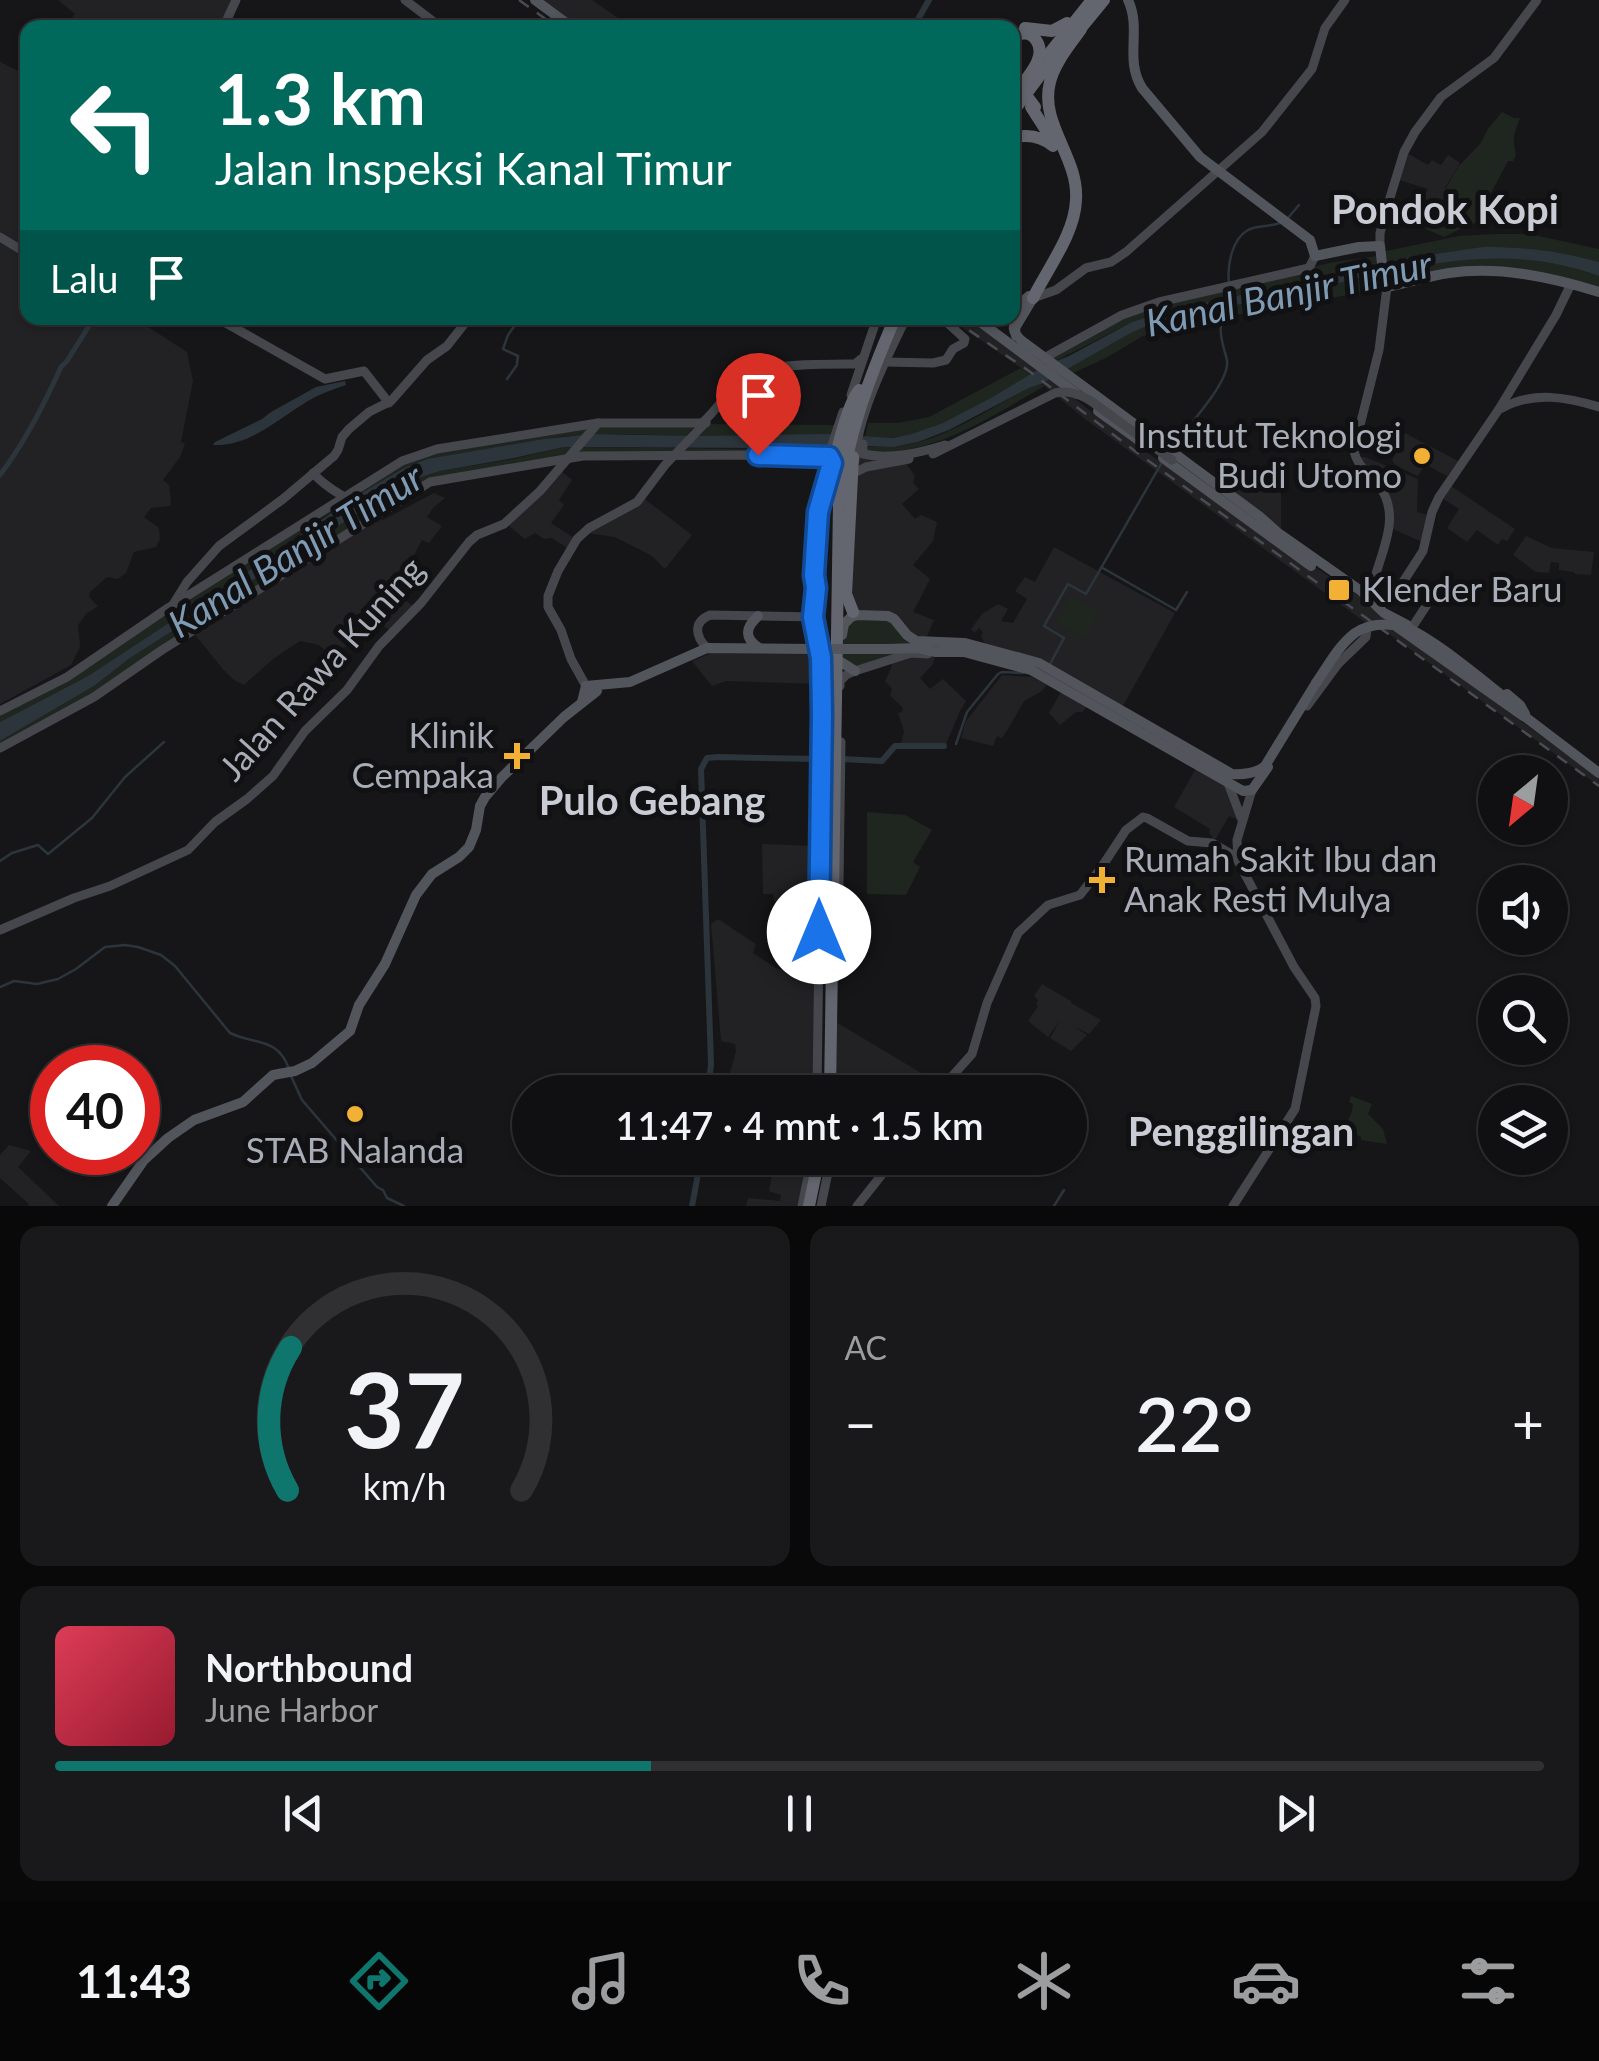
<!DOCTYPE html>
<html lang="id">
<meta charset="utf-8">
<style>
:root{--surface:#101012;--page:#19191b;--text:#f1f3f6;--muted:#9c9d9f;--line:#303032;--accent:#0f766e}
body{margin:0;font-family:Lato,sans-serif;background:var(--page);color:var(--text);height:100vh;display:flex;flex-direction:column;font-size:38px;white-space:nowrap}
*{box-sizing:border-box;margin:0}
p{font-size:32px;color:var(--muted)}
.icon{flex:none;width:55px;height:55px;fill:none;stroke:currentColor;stroke-width:2;stroke-linecap:round;stroke-linejoin:round}
.map{position:relative;height:1206px;overflow:hidden}
.side{display:flex;flex-direction:column;gap:20px;padding:20px;background:#09090a;flex:1}
.side>*{flex:none}
.hud{position:absolute;left:20px;top:20px;width:1000px;height:305px;border-radius:20px;box-shadow:0 2px 8px #0004,0 0 0 2px var(--line);background:#00695c;color:#fff;overflow:hidden}
.needle{width:65px;rotate:209deg}
.fabs{position:absolute;left:1478px;top:755px;display:grid;gap:20px}
.fabs a{display:grid;place-items:center;width:90px;height:90px;border-radius:50%;background:var(--surface);box-shadow:0 2px 8px #0004,0 0 0 2px var(--line);font-size:50px}
.speed{position:absolute;left:30px;top:1045px;display:flex;gap:20px;font-size:50px;font-weight:700;text-align:center}
.speed>*{display:grid;place-content:center;width:130px;height:130px;border-radius:50%;background:var(--surface);box-shadow:0 2px 8px #0004,0 0 0 2px var(--line);line-height:1}
.speed .limit{border:15px solid #d22;background:#fff;color:#111}
.pin{position:absolute;display:grid;place-items:center;width:85px;height:85px;color:#fff;margin:-102px -42px;border-radius:50% 50% 50% 0;rotate:-45deg;box-shadow:0 0 10px #0007}
.pin .icon{rotate:45deg}
.me{position:absolute;width:110px;margin:-55px;rotate:0deg;stroke-linejoin:round;filter:drop-shadow(0 0 8px #0008)}
.turn{display:flex;align-items:center;gap:35px;height:210px;padding:0 30px;font-size:45px}
.turn .icon{width:130px;height:130px;stroke-width:2.5}
.turn b{display:block;font-size:70px;line-height:85px}
.then{display:flex;align-items:center;height:95px;padding:0 30px;background:#0003;gap:20px;font-size:38px}
.big{font-size:75px;font-weight:600;line-height:1.1}
.side .card{flex:1;display:flex;flex-direction:column;justify-content:center;gap:15px;min-width:0;padding:0 35px;border-radius:20px;background:var(--page)}
.side .dial{align-items:center;gap:0}
.dial svg{height:260px;overflow:visible;fill:none;stroke:var(--line);stroke-width:7;stroke-linecap:round;text-anchor:middle}
.dial text{fill:var(--text);stroke:none}
.song{display:flex;align-items:center;gap:30px}
.cover{width:120px;height:120px;border-radius:15px;background:linear-gradient(135deg,hsl(350 70% 55%),hsl(350 70% 35%))}
.played{height:10px;border-radius:5px;background:linear-gradient(90deg,var(--accent) 40%,var(--line) 40%)}
.keys{display:flex;justify-content:space-around;direction:ltr}
.heat{display:flex;justify-content:space-between;align-items:center;font-size:55px;direction:ltr}
.side .tiles{flex:1;display:grid;gap:20px;grid-template-columns:1fr 1fr}
.card:last-child{grid-column:span 2}
.trip{position:absolute;left:512px;top:1075px;width:575px;height:100px;border-radius:50px;background:var(--surface);box-shadow:0 2px 8px #0004,0 0 0 2px var(--line);font-weight:600;line-height:100px;text-align:center}
.tabs{display:flex;height:160px;justify-content:space-around;align-items:center;background:#060607;color:var(--muted)}
.tabs .icon{width:70px;height:70px}
.tabs .active{color:var(--accent)}
.tabs b{font-size:45px;color:var(--text)}
.map>svg:first-child{display:block}
.built{fill:#222225}
.green{fill:#1e261f}
.water{fill:#2c353c}
.lines{fill:none;stroke-linecap:round;stroke-linejoin:round}
.stream{stroke:#2c353c;stroke-width:2.5}
.canal{stroke:#2c353c;stroke-width:5}
.river{stroke:#2c353c;stroke-width:6}
.secondary{stroke:#45474d;stroke-width:9}
.primary{stroke:#53555c;stroke-width:10}
.highway{stroke:#63666e;stroke-width:12}
.rail{stroke:#4a4c52;stroke-width:2.5;stroke-dasharray:12 10;stroke-linecap:butt}
.secondary-bridge{stroke:#45474d;stroke-width:9}
.primary-bridge{stroke:#53555c;stroke-width:10}
.highway-bridge{stroke:#63666e;stroke-width:12}
.route-casing{stroke:#114b97;stroke-width:25}
.route{stroke:#1a73e8;stroke-width:18}
.poi-dot{fill:#f2b134;stroke:#111113;stroke-width:4}
.labels{text-anchor:middle;stroke-width:10;stroke-linejoin:round;paint-order:stroke}
.poi-label{font-size:35px;fill:#a8adb8;stroke:#111113;text-anchor:end}
.street-label{font-size:35px;fill:#a8adb8;stroke:#111113}
.water-label{font-size:38px;font-style:italic;fill:#7f9bb3;stroke:#111113}
.quarter-label{font-size:40px;font-weight:bold;fill:#c9ccd4;stroke:#111113}
</style>
<div class="map">
<svg width="1599" height="1206" viewBox="0 0 1599 1206">
<rect width="100%" height="100%" fill="#161618"/>
<g class="built">
<polygon points="58,0 232,0 219,28 64,27 75,14"/>
<polygon points="535,0 592,0 631,27 573,27"/>
<polygon points="0,62 27,75 28,318 134,318 187,352 193,381 181,442 185,444 180,457 163,480 169,485 171,502 170,506 151,508 144,517 159,528 160,539 156,547 134,552 126,573 118,579 107,577 90,592 89,597 98,606 86,614 78,625 80,647 71,665 0,704"/>
<polygon points="1405,152 1428,165 1432,160 1441,165 1448,155 1460,163 1446,186 1440,210 1421,202 1428,189 1396,179"/>
<polygon points="949,318 970,318 1114,429 1231,512 1368,602 1402,630 1400,633 1599,778 1599,786 1392,636 1381,628 1375,629 1362,620 1085,419 1031,375"/>
<polygon points="1405,433 1458,461 1447,476 1425,464 1418,476 1396,466 1392,460"/>
<polygon points="900,455 915,476 913,483 919,489 902,504 915,519 921,515 937,522 933,541 913,565 930,579 913,612 934,620 925,641 854,612 848,570 856,456"/>
<polygon points="1357,457 1365,457 1418,479 1417,512 1428,515 1422,542 1386,526 1387,498"/>
<polygon points="560,470 572,480 559,500 564,505 551,523 574,538 567,548 552,538 544,539 535,533 525,539 504,522"/>
<polygon points="1232,475 1281,487 1281,529 1233,497"/>
<polygon points="1448,484 1515,529 1507,541 1502,539 1498,545 1477,530 1467,542 1447,528 1459,509 1440,497"/>
<polygon points="434,493 445,498 434,507 427,517 442,526 429,543 422,540 394,592 416,608 392,631 377,622 367,634 331,655 319,645 300,641 273,659 244,685 234,680 222,668 193,632 375,516 383,520"/>
<polygon points="642,497 692,535 665,569 652,556 615,537 585,533"/>
<polygon points="1526,536 1552,548 1594,552 1591,575 1575,574 1574,572 1559,570 1559,563 1551,562 1549,573 1536,572 1513,555"/>
<polygon points="1054,547 1175,613 1115,720 1088,704 1083,712 1076,712 1060,725 1049,713 1062,690 1037,674 982,657 985,643 981,637 983,632 979,628 974,633 971,629 982,614 998,604 1008,609 1001,621 1013,623 1027,599 1015,591 1025,577 1035,582"/>
<polygon points="717,651 818,652 821,684 726,681 712,686 692,661"/>
<polygon points="936,652 933,664 920,678 930,689 943,679 966,701 960,711 946,744 901,744 904,731 898,713 902,712 903,708 890,695 892,689 885,681 891,668 893,658"/>
<polygon points="1002,675 1032,677 1047,685 1042,691 1024,701 1008,729 1002,738 997,736 993,746 961,738 966,721"/>
<polygon points="1198,765 1228,782 1243,822 1229,816 1215,840 1209,833 1210,829 1174,807"/>
<polygon points="762,844 817,846 816,901 774,901 773,894 763,894"/>
<polygon points="718,919 756,944 753,953 776,968 816,980 820,1092 766,1092 728,1080 736,1051 735,1044 721,1041 711,924"/>
<polygon points="1042,984 1071,1001 1071,1003 1101,1020 1089,1034 1073,1026 1087,1035 1071,1051 1050,1038 1060,1020 1048,1037 1028,1021 1038,1006 1036,1004 1038,1000 1034,996"/>
<polygon points="836,1022 923,1074 902,1092 833,1092"/>
<polygon points="9,1145 31,1151 18,1167 59,1206 28,1206 29,1204 0,1178 0,1155"/>
<polygon points="781,1158 815,1158 804,1206 746,1206 748,1198 780,1201 781,1195 769,1191 773,1170 778,1170"/>
</g>
<g class="green">
<path d="M1502,112L1514,118H1520C1514,135 1512,136 1516,155L1513,161H1508L1491,193V210L1486,221L1468,225L1444,237L1426,229L1431,217L1412,210L1416,201L1439,207L1447,186L1458,167L1480,144L1488,129Z"/>
<polygon points="1495,234 1529,234 1599,249 1599,292 1537,276 1469,274 1389,287 1381,252 1459,236"/>
<polygon points="1377,256 1379,264 1160,313 1132,322 1052,363 1044,358 1122,316 1329,263"/>
<polygon points="1381,274 1385,289 1378,288 1288,308 1287,305 1179,326 1143,336 1106,358 1053,382 1049,379 1129,334 1156,322"/>
<path d="M1021,368L1031,375C990,399 945,430 898,437C887,439 876,437 865,437L868,423H898L929,417Z"/>
<path d="M1041,384L1045,386C984,420 938,454 865,453L862,447C881,447 898,447 916,443C956,432 993,407 1029,388Z"/>
<polygon points="697,424 686,436 620,434 565,436 427,459 404,468 316,522 257,565 88,676 0,722 0,711 67,677 412,457 564,427"/>
<polygon points="707,424 837,425 835,435 696,436"/>
<polygon points="832,445 829,456 568,457 430,482 111,686 0,748 0,741 94,686 130,658 409,481 440,471 513,459 564,447 772,449"/>
<polygon points="1071,596 1099,613 1084,639 1055,623"/>
<polygon points="886,616 907,635 1044,666 1041,672 970,652 905,650 855,671 841,662 843,628 847,620"/>
<polygon points="867,812 905,815 932,830 913,862 920,867 906,895 867,894"/>
<polygon points="1351,1096 1372,1104 1368,1114 1383,1129 1387,1144 1361,1140 1361,1137 1343,1129 1351,1114 1353,1104 1349,1102"/>
</g>
<g class="water">
<path d="M1483,247C1525,247 1558,251 1599,262V276C1504,241 1416,266 1321,287C1266,299 1211,310 1156,322L1129,334L1041,384L1029,388L949,430L918,442L893,447L832,445L772,448L564,447L514,458L440,471L409,481L130,658L94,686L0,741V722L88,676L257,565L350,500L404,468L427,459L544,439L592,434L696,436L826,434L893,438L912,434L943,423L991,398L1046,365L1069,356L1132,322L1160,313L1402,259Z"/>
<path d="M345,381L346,385C333,389 320,394 308,401C278,419 249,447 213,445L215,442L262,419L271,412L316,387Z"/>
</g>
<g class="lines">
<g class="stream">
<polyline points="1287,219 1299,205"/>
<path d="M1229,282C1227,265 1232,239 1248,230C1257,225 1270,227 1280,223"/>
<polyline points="517,363 518,356 503,349 508,335 520,318"/>
<polyline points="507,379 517,365"/>
<path d="M1174,445C1188,426 1225,387 1227,365C1228,360 1225,354 1224,349C1218,327 1220,324 1230,304"/>
<polyline points="1101,567 1176,610 1187,592"/>
<polyline points="1050,664 1064,638 1044,626 1068,584 1086,594 1161,464"/>
<polyline points="956,744 967,712 998,674 1002,672 1023,673"/>
<polyline points="0,861 12,853 38,845 48,854 92,818 125,777 164,742"/>
<path d="M0,987L14,981L37,984L58,979L76,969L105,947L125,945L138,947L161,955L175,966L230,1033C255,1045 278,1037 289,1069"/>
<polyline points="291,1076 302,1100 377,1187 383,1190 387,1198 404,1206"/>
<polyline points="1054,1206 1064,1190"/>
</g>
<path class="canal" d="M0,475C25,442 44,405 61,367L67,361L94,318"/>
<g class="river">
<polyline points="913,28 929,0"/>
<polyline points="842,759 882,761 895,746 944,746"/>
<polyline points="708,1092 711,1064 701,769 707,758 718,757 818,759"/>
<polyline points="692,1206 701,1158"/>
</g>
<g class="secondary">
<polyline points="405,0 442,28"/>
<polyline points="223,28 236,0"/>
<polyline points="0,237 28,254"/>
<polyline points="1380,246 1380,233 1389,201 1404,152 1415,132 1441,97 1494,58 1537,0"/>
<polyline points="1033,298 1056,290 1086,268 1111,262 1126,252 1262,132 1312,69 1325,28 1345,0"/>
<polyline points="217,318 325,379 364,371 389,403"/>
<polyline points="1044,358 1122,315 1159,302 1309,268 1315,256"/>
<polyline points="885,362 933,363 946,360 953,349 964,343 965,339 942,318"/>
<polyline points="851,395 877,318"/>
<path d="M1502,408C1533,391 1567,397 1599,407"/>
<path d="M701,424C717,410 728,391 744,377C762,363 831,364 855,364L861,359"/>
<path d="M863,444V454C890,460 919,453 945,445"/>
<path d="M855,460C857,416 887,357 906,318"/>
<path d="M313,473C330,492 354,501 375,516"/>
<polyline points="854,473 866,467 909,459"/>
<polyline points="814,571 816,526 821,502"/>
<path d="M1373,585C1380,553 1402,518 1380,487C1371,475 1355,465 1354,449L1379,350L1387,287"/>
<polyline points="816,586 821,652 822,714 817,1092"/>
<polyline points="174,603 187,582 219,546 283,499 334,456 338,450 342,437 349,429 369,412 391,401 427,360 447,346 469,318"/>
<polyline points="1413,626 1428,603 1403,582 1423,551 1432,512 1439,497 1499,409 1556,315 1571,284"/>
<path d="M707,648C695,636 693,622 710,615L818,617"/>
<polyline points="586,686 571,659 561,630 548,607 548,596 558,571 577,539 589,528 637,502 665,465 706,422"/>
<polyline points="840,686 840,681 846,675 855,671 911,653 928,654"/>
<polyline points="1307,706 1338,664 1366,637 1367,629"/>
<polyline points="0,711 67,677 168,608 402,461 437,449 598,423 706,423"/>
<polyline points="0,748 94,697 162,650 430,482 583,456 758,455 828,457 843,412"/>
<polyline points="1228,783 1242,820"/>
<polyline points="0,930 74,898 110,886 188,850 215,822 247,799 273,776 305,731 347,690 379,646 421,603 469,542 477,535 504,524 540,491 598,423"/>
<polyline points="838,951 841,742"/>
<polyline points="938,1092 972,1054 987,1003 1018,933 1048,905 1080,895 1101,868 1126,830 1143,817 1147,818 1188,841 1212,843 1236,857"/>
<polyline points="802,1206 812,1158"/>
<polyline points="821,1206 831,1158"/>
<polyline points="857,1206 895,1158"/>
<polyline points="1233,1206 1295,1109 1316,1006 1315,998 1294,967 1238,861 1237,840 1252,790"/>
</g>
<g class="primary">
<polyline points="535,0 573,28"/>
<path d="M1128,0C1142,30 1124,59 1142,88L1200,157L1310,240L1315,256L1359,247L1380,246L1384,281L1387,287C1408,283 1428,276 1449,273C1500,266 1551,277 1599,292"/>
<polyline points="1012,304 1013,304"/>
<polyline points="975,318 1077,394"/>
<path d="M1016,336L1015,328L1033,298L1029,296L1021,303C1023,321 1003,324 1022,341L1259,516L1277,532L1361,591L1384,613L1407,625"/>
<polyline points="1098,411 1141,442"/>
<polyline points="1163,458 1311,566"/>
<path d="M758,616C745,628 744,638 759,648"/>
<polyline points="1397,627 1523,716"/>
<path d="M842,635L844,624L851,617L857,615L888,616L894,619L907,635L916,641L965,643L1039,663L1232,774C1243,775 1257,773 1265,766L1316,683"/>
<polyline points="887,649 918,648 936,652 964,652 1031,670 1243,791 1252,790 1268,767"/>
<polyline points="841,662 855,671"/>
<polyline points="1507,694 1520,705 1525,714"/>
<polyline points="582,702 586,686 630,682 707,648 814,649"/>
<polyline points="1520,713 1599,773"/>
<polyline points="112,1206 144,1160 168,1138 194,1120 243,1102 273,1075 295,1071 312,1063 350,1031 359,1005 385,964 416,895 432,874 459,857 469,847 476,830 480,806 485,797 502,777 564,717 597,691"/>
</g>
<g class="highway">
<polyline points="1025,28 1052,31 1067,23"/>
<polyline points="1077,33 1104,0"/>
<path d="M1012,36C1021,33 1030,31 1036,40C1049,58 1024,80 1015,94"/>
<polyline points="1048,55 1092,0"/>
<polyline points="1031,107 1051,138"/>
<polyline points="1012,113 1059,50"/>
<path d="M1012,138C1027,134 1041,136 1053,146"/>
<path d="M1033,298C1048,268 1075,233 1076,200C1079,157 1039,124 1050,82C1055,62 1070,45 1081,29"/>
<polyline points="853,457 846,594 853,612"/>
<path d="M816,588C822,571 820,551 822,533C824,504 843,409 859,390"/>
<path d="M830,1092L839,503C847,437 869,378 895,318"/>
<polyline points="809,1206 819,1158"/>
</g>
<g class="rail">
<polyline points="519,0 558,28"/>
<polyline points="951,318 1029,371 1139,454 1599,786"/>
</g>
<path class="secondary-bridge" d="M933,454L1055,393C1069,390 1079,394 1091,401L1172,460"/>
<g class="primary-bridge">
<polyline points="814,649 887,649"/>
<path d="M1316,683C1328,666 1338,646 1355,633C1368,624 1385,623 1401,626C1427,632 1488,685 1512,703"/>
</g>
<polyline class="highway-bridge" points="1012,76 1035,107"/>
</g>
<g class="lines">
<g class="route-casing">
<polyline id="route" points="758,455 829,457 832,463 818,512 814,575 816,588 813,617 821,658 822,714 819,932"/>
</g>
<use href="#route" class="route"/>
</g>
<g class="poi-dot">
<circle cx="1422" cy="456" r="10"/>
<rect x="1327" y="578" width="24" height="24" rx="5"/>
<path d="M512 741h10v10h10v10h-10v10h-10v-10h-10v-10h10z"/>
<path d="M1097 865h10v10h10v10h-10v10h-10v-10h-10v-10h10z"/>
<circle cx="355" cy="1114" r="10"/>
</g>
<g class="labels">
<g class="poi-label">
<text x="1402" y="448">Institut Teknologi<tspan x="1402" dy="40">Budi Utomo</tspan></text>
<text x="1362" y="602" text-anchor="start">Klender Baru</text>
<text x="494" y="748">Klinik<tspan x="494" dy="40">Cempaka</tspan></text>
<text x="1124" y="872" text-anchor="start">Rumah Sakit Ibu dan<tspan x="1124" dy="40">Anak Resti Mulya</tspan></text>
<text x="355" y="1163" text-anchor="middle">STAB Nalanda</text>
</g>
<g class="street-label">
<text transform="translate(322 669) rotate(-48)" y="12">Jalan Rawa Kuning</text>
</g>
<g class="water-label">
<text transform="translate(1289 294) rotate(-12)" y="13">Kanal Banjir Timur</text>
<text transform="translate(296 551) rotate(-32)" y="13">Kanal Banjir Timur</text>
</g>
<g class="quarter-label">
<text x="1445" y="224">Pondok Kopi</text>
<text x="652" y="815">Pulo Gebang</text>
<text x="1241" y="1146">Penggilingan</text>
</g>
</g>
</svg>
<div class="fabs">
<a><svg class="needle" viewBox="-14 -14 28 28"><path d="M0-13l5 13h-10z" fill="#e53935"/><path d="M0 13l5-13h-10z" fill="#9c9d9f"/></svg></a>
<a><svg class="icon" aria-label="sound" viewBox="0 0 24 24"><path d="M4 9h4l5-4v14l-5-4H4zM17 9q2 3 0 6"/></svg></a>
<a><svg class="icon" aria-label="search" viewBox="0 0 24 24"><circle cx="10" cy="10" r="6"/><path d="M15 15l6 6"/></svg></a>
<a><svg class="icon" aria-label="layers" viewBox="0 0 24 24"><path d="M12 4l9 5-9 5-9-5zM3 14l9 5 9-5"/></svg></a>
</div>
<div class="speed"><div class="limit">40</div></div>
<div class="pin" style="left:758px;top:455px;background:#d93025"><svg class="icon" aria-label="arrive" viewBox="0 0 24 24"><path d="M6 21V4h12l-3 4 3 4H6"/></svg></div>
<svg class="me" style="left:819px;top:932px" viewBox="-20 -20 40 40"><circle r="19" fill="#fff"/><path d="M0-13L10 11 0 6-10 11z" fill="#1a73e8"/></svg>
<div class="trip">11:47 · 4 mnt · 1.5 km</div>
<div class="hud">
<div class="turn"><svg class="icon" aria-label="left" viewBox="0 0 24 24"><path d="M17 20v-9H6M10 6l-5 5 5 5"/></svg><div><b>1.3 km</b>Jalan Inspeksi Kanal Timur</div></div>
<div class="then">Lalu<svg class="icon" aria-label="arrive" viewBox="0 0 24 24"><path d="M6 21V4h12l-3 4 3 4H6"/></svg></div>
</div>
</div>
<section class="side">
<div class="tiles">
<div class="card dial"><svg viewBox="0 0 100 80">
<path d="M14 69A42 42 0 1 1 86 69"/>
<path d="M14 69A42 42 0 0 1 15 25" stroke="#0f766e"/>
<text x="50" y="56" font-size="32" font-weight="700">37</text>
<text x="50" y="72" font-size="11">km/h</text>
</svg></div>
<div class="card"><p>AC</p>
<div class="heat"><a>−</a><b class="big">22°</b><a>+</a></div>
</div>
<div class="card">
<div class="song"><i class="cover"></i><div><b>Northbound</b><p>June Harbor</p></div></div>
<div class="played"></div>
<div class="keys"><svg class="icon" aria-label="previous" viewBox="0 0 24 24"><path d="M18 5L8 12l10 7zM5 5v14"/></svg><svg class="icon" aria-label="pause" viewBox="0 0 24 24"><path d="M8 5v14M16 5v14"/></svg><svg class="icon" aria-label="next" viewBox="0 0 24 24"><path d="M6 5l10 7-10 7zM19 5v14"/></svg></div>
</div>
</div>
</section>
<nav class="tabs">
<b>11:43</b>
<svg class="icon active" aria-label="directions" viewBox="0 0 24 24"><path d="M12 3l9 9-9 9-9-9zM9 14v-3h6M13 9l2 2-2 2"/></svg>
<svg class="icon" aria-label="music" viewBox="0 0 24 24"><path d="M9 18V5l10-2v13"/><circle cx="6" cy="18" r="3"/><circle cx="16" cy="16" r="3"/></svg>
<svg class="icon" aria-label="phone" viewBox="0 0 24 24"><path d="M5 4h4l2 5-3 2q2 4 5 5l2-3 5 2v4C11 20 4 13 5 4z"/></svg>
<svg class="icon" aria-label="climate" viewBox="0 0 24 24"><path d="M12 3v18M4 7l16 10M4 17L20 7"/></svg>
<svg class="icon" aria-label="car" viewBox="0 0 24 24"><path d="M5 17H2v-5l4-1 3-4h7l3 4 3 1v5h-3M9 17h6M6 11h13"/><circle cx="7" cy="17" r="2"/><circle cx="17" cy="17" r="2"/></svg>
<svg class="icon" aria-label="filters" viewBox="0 0 24 24"><path d="M4 7h16M4 17h16"/><circle cx="9" cy="7" r="2"/><circle cx="15" cy="17" r="2"/></svg>
</nav>
